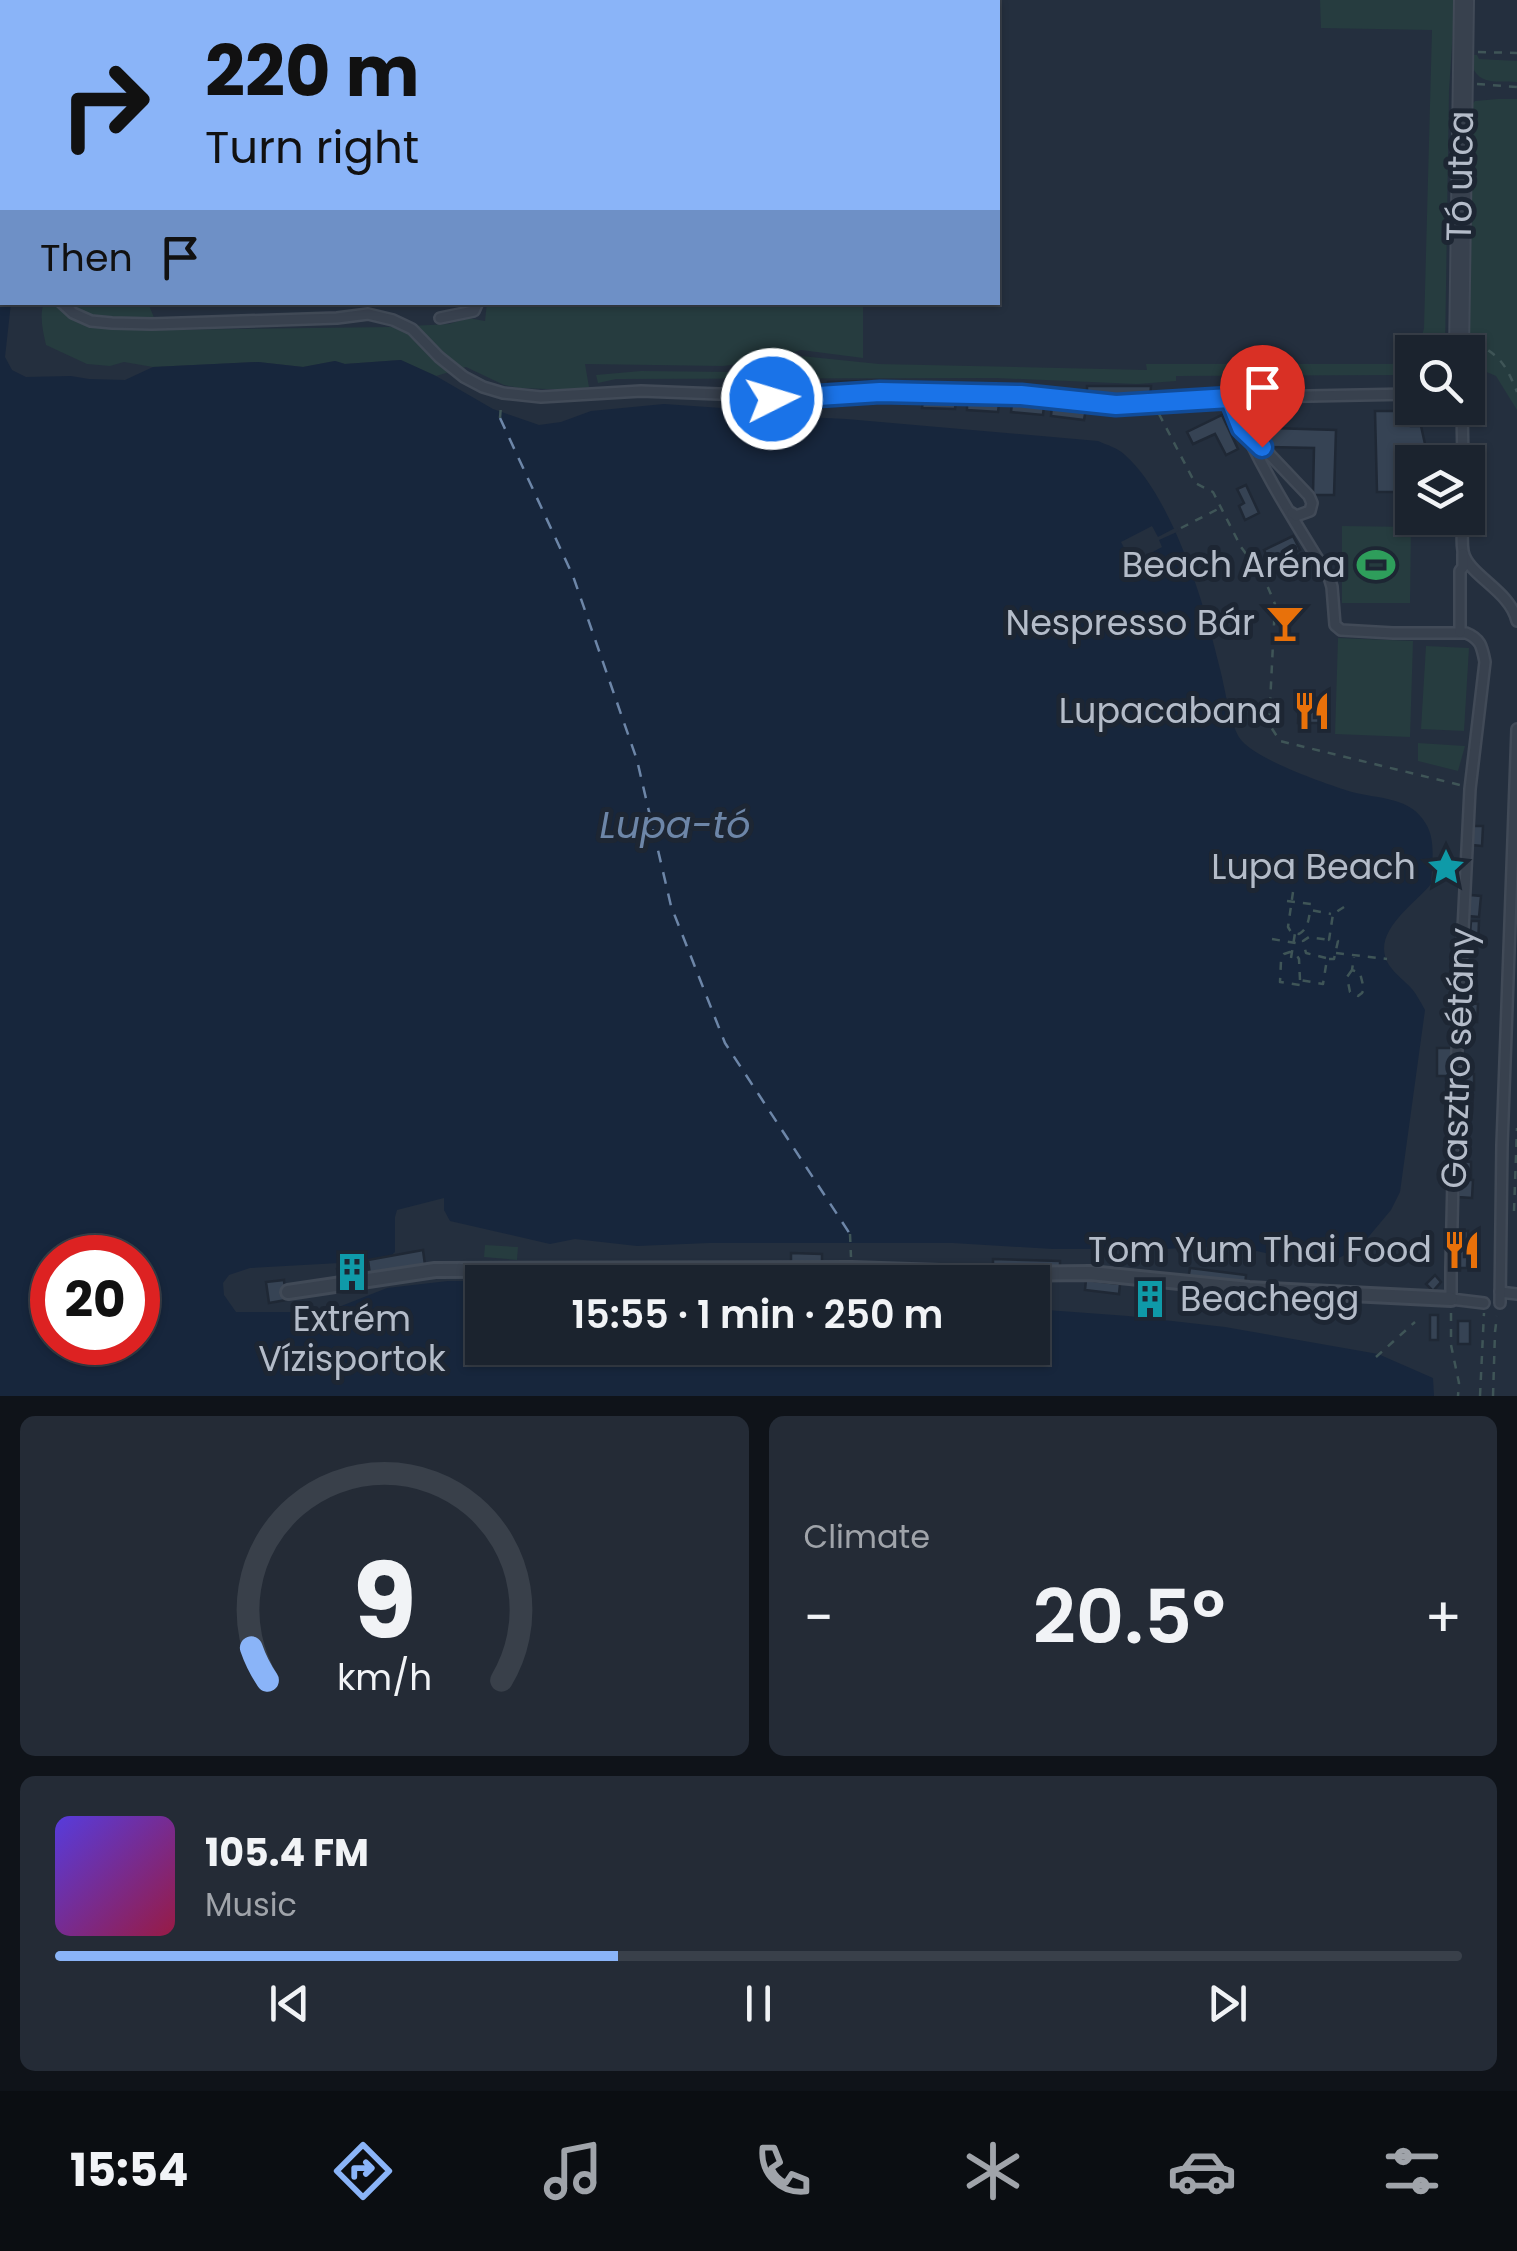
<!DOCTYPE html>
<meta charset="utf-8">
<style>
:root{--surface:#1b232e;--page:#242b36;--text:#f1f3f6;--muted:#a0a4aa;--line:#39404a;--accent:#8ab4f8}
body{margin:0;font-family:Poppins,sans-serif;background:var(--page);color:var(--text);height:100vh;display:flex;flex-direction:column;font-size:38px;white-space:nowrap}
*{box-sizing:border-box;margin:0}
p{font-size:32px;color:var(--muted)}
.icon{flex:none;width:55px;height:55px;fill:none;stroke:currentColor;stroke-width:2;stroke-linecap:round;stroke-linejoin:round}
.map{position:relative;height:1396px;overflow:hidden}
.sheet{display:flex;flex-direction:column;gap:20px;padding:20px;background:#0f1319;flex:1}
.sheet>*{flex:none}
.top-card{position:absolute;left:0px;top:0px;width:1000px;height:305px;box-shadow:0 2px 8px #0004,0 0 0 2px var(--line);background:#8ab4f8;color:#111;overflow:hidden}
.tools{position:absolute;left:1395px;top:335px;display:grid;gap:20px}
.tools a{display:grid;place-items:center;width:90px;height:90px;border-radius:0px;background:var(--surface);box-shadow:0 2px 8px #0004,0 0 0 2px var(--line);font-size:50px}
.speed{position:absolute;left:30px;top:1235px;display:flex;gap:20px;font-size:50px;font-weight:700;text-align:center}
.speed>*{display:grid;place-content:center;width:130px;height:130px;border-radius:50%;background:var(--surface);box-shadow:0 2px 8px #0004,0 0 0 2px var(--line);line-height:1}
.speed .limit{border:15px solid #d22;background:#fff;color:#111}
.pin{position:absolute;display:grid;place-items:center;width:85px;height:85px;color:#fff;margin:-102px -42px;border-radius:50% 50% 50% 0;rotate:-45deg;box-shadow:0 0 10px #0007}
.pin .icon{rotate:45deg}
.me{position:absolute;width:110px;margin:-55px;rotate:85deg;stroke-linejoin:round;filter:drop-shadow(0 0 8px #0008)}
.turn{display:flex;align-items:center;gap:35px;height:210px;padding:0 40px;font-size:45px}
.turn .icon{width:130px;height:130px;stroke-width:2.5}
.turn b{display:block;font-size:70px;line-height:85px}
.then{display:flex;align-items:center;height:95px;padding:0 40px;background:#0003;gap:20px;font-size:38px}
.big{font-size:75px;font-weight:600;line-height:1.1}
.sheet .widget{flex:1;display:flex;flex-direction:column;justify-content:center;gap:15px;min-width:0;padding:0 35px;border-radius:15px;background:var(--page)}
.sheet .dial{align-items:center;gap:0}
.dial svg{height:260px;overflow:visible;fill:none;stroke:var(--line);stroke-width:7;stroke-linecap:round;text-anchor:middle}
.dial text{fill:var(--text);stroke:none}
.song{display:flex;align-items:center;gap:30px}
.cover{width:120px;height:120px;border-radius:15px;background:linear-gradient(135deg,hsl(250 70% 55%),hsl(340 70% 35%))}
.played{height:10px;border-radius:5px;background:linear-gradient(90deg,var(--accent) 40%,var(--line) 40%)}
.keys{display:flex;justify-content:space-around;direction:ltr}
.heat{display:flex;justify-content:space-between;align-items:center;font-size:55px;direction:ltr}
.sheet .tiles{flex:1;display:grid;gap:20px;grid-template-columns:1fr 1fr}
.widget:last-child{grid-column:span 2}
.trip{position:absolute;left:465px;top:1265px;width:585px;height:100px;border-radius:0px;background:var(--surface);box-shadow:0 2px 8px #0004,0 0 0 2px var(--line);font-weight:600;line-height:100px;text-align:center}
.dock{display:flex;height:160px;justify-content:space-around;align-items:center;background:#0b0e12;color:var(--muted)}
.dock .icon{width:70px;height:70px}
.dock .on{color:var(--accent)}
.dock b{font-size:45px;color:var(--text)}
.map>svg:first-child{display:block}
.green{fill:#263c3f}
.water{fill:#17263c;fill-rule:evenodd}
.pier{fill:#242f3e}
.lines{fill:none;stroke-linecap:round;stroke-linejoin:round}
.ferry{stroke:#6d86a8;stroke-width:2.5;stroke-dasharray:12 10;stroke-linecap:butt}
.building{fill:#364354;stroke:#1f2835;stroke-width:2.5}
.service-casing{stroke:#414a57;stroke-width:14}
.pedestrian-casing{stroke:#414a57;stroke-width:18}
.minor-casing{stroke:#414a57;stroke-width:22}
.path{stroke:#3f5557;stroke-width:2.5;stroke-dasharray:8 8;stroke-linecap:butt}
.service{stroke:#38414e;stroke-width:9}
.pedestrian{stroke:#38414e;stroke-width:12}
.minor{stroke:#38414e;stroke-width:18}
.route-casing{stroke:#114b97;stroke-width:25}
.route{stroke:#1a73e8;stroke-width:18}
.labels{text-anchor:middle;stroke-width:10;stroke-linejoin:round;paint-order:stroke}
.street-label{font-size:35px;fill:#b4bcc9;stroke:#1d2633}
.poi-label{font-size:35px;fill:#b4bcc9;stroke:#1d2633;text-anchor:end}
.water-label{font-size:38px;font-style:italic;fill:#6d86a8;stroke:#1d2633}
</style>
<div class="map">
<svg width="1517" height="1396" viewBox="0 0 1517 1396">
<rect width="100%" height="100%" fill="#242f3e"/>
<g class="green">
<rect x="510" y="0" width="352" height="2"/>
<polygon points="1320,0 1455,0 1449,90 1445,352 1418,352 1424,328 1432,30 1321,28"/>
<path d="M1469,55H1477L1479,59L1517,61V82C1491,81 1475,86 1469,55Z"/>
<polygon points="1498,99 1517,99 1517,410 1496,376 1468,364 1466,111 1475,101"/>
<path d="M44,302L148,303L155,320L163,330L391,327L449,324L468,318L485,321L487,302L863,303V358L801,350L764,361L723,366L585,364L589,387L573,390L519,388L504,385L466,367L436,376L400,360L345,364L335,361L303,367L258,362L153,367L124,362L110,366L87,364L46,345C43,331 39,316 44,302Z"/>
<polygon points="801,356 879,364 1147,370 1146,364 1391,364 1407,361 1412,357 1412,375 1176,376 1176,381 1137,384 996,378 616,379 598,383 596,375 641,371 732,372 764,368"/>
<polygon points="1342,526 1411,527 1410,603 1342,603"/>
<polygon points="1338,638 1413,641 1410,737 1335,734"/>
<polygon points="1426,646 1469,648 1464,731 1421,729"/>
<polygon points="1418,743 1465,746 1458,771 1418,761"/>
<polygon points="485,1245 518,1247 517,1260 484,1257"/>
</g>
<path class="water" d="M0,125L2,135V302L11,303L5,357L12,370L26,377L71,376L89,379L125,380L153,367L258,362L303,367L335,361L345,364L401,360L436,376L493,409L539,425L561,422L591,411L664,404L736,409L767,415L846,419L1098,441C1107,445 1118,448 1125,455C1173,498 1205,606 1220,669C1225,687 1230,728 1242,741C1260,761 1326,784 1352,792C1379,799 1411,797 1426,824C1436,840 1432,865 1431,884C1415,904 1369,933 1389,965C1395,974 1405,981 1412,989C1417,995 1421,1003 1425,1010L1400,1192L1391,1210L1360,1247L1337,1259L1306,1262L1248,1249L1201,1247L1164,1249H1053L953,1243H709L637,1246L575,1239L550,1244L450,1221L444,1210V1198L397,1210L395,1217V1252L383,1263L370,1268H356L339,1263L250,1268L229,1275L223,1283L224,1295L236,1312H326L387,1288L448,1281H479L482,1283V1348H1032L1033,1309L1128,1316L1225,1327L1378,1354L1433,1378L1434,1396H0ZM52,1258H138V1342H52Z"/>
<polygon class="pier" points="1152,526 1158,537 1177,527 1179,531 1159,540 1162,547 1132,563 1121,542"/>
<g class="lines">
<polyline class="ferry" points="500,418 573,576 637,760 671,906 725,1043 850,1234"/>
</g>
<g class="building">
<polygon points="868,381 888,382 887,388 866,387 828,389 828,382"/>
<polygon points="1087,386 1151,386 1150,399 1087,397"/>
<polygon points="923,400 956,401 955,409 922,408"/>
<polygon points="967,402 999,404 998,412 967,410"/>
<polygon points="1012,403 1044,406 1043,415 1011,412"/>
<polygon points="1052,405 1086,409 1084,420 1051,416"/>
<polygon points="1375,411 1411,411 1411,426 1421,426 1427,453 1420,453 1420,462 1412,462 1412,468 1406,468 1406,492 1377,492"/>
<polygon points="1222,415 1238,449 1226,455 1215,434 1193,444 1187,432"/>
<polygon points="1269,428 1336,430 1334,495 1313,495 1314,448 1268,447"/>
<polygon points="1246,485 1259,513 1245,520 1239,506 1244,503 1237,489"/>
<polygon points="1293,536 1300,550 1271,564 1264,550"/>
<polygon points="1299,698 1325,698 1324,723 1298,723"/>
<polygon points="1472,826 1483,826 1482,846 1472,845"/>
<polygon points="1470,895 1481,896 1479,917 1468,916"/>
<polygon points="1471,921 1479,921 1478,946 1469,946"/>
<rect x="1467" y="986" width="10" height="14"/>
<polygon points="1467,1003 1478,1004 1477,1022 1466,1022"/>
<rect x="1437" y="1048" width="15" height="28"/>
<rect x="1462" y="1074" width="12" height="16"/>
<polygon points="1461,1095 1473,1095 1472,1113 1461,1113"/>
<polygon points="1460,1161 1471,1162 1471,1178 1459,1178"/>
<polygon points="1459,1180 1473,1180 1472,1198 1458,1197"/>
<polygon points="1457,1231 1468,1231 1467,1268 1456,1268"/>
<polygon points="423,1250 425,1265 370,1275 368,1260"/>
<polygon points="791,1253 822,1254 822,1267 791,1266"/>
<polygon points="993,1259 1060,1261 1060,1270 993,1269"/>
<polygon points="365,1265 367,1275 339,1279 337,1269"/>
<polygon points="1190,1268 1246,1275 1245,1286 1188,1280"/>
<polygon points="1435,1275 1441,1282 1433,1291 1426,1284"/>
<polygon points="284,1280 286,1300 269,1303 266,1282"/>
<polygon points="1086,1280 1120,1284 1119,1294 1085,1290"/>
<polygon points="1141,1292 1160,1294 1158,1306 1140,1304"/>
<rect x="1430" y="1315" width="8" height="25"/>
<rect x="1458" y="1321" width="12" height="23"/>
</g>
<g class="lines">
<g class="service-casing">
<g id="service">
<polyline points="201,2 202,0"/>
<polyline points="502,2 502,0"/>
<polyline points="0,60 2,60"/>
<polyline points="61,302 73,313 91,321 112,323 152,324 337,318 368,314 393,320 412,329 439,357 464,377 483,387 503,393 541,397 641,391 745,395 773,399 839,393 959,393 1021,395 1116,405 1250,397 1412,394"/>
<polyline points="440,318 474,311 478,302"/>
<path d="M1231,398C1256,461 1293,519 1329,577L1332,587L1335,625L1341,630L1393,633H1466C1481,639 1482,647 1485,662L1470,789L1455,1090L1451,1267V1299L1484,1303"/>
<polyline points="1462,408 1463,462"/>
<polyline points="1252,436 1309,496 1312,503 1310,511 1296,516 1292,513"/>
<path d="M1463,518C1463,528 1461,540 1463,551C1467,575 1510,590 1517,621"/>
<polyline points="1460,632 1460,571 1463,567 1463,554"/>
<polyline points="1500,1292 1517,1294"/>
<polyline points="1500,1303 1502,1145 1517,729"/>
</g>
</g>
<g class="pedestrian-casing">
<polyline id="pedestrian" points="288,1292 435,1270 852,1269 1000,1274 1090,1273 1249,1289 1451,1299"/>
</g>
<g class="minor-casing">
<polyline id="minor" points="1459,352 1464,0"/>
</g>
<g class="path">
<polyline points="1478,52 1517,53"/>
<polyline points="1477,84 1517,87"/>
<polyline points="149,307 149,302"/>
<path d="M1474,343C1500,354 1507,367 1517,392"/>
<polyline points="1159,414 1195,483 1213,492 1241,547 1264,578 1275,604 1269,724 1280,741 1460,785"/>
<polyline points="500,418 501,405"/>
<polyline points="1181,528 1220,508"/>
<path d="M1293,892L1288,927L1291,932L1299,934C1308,929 1309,919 1310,910L1331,914"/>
<polyline points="1287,901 1311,904 1310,909"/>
<polyline points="1272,939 1301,944"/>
<polyline points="1336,953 1387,959"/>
<polyline points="1291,958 1296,927"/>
<polyline points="1326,958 1306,953 1303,941 1309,937 1329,940"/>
<polyline points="1352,970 1347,977 1350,992 1358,996 1362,993 1364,989 1360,973 1352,970 1354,957"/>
<polyline points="1300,980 1299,959 1296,954 1290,952 1284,954 1281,961 1280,982 1300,985 1300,980 1323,984 1327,959 1334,959 1338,941 1329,940 1333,914 1344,907"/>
<polyline points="1514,1211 1517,1128"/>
<polyline points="850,1234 851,1257"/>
<polyline points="1451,1313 1451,1345 1459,1383 1458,1396"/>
<polyline points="1376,1357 1415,1322"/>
<polyline points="1480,1396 1484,1313"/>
<polyline points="1493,1396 1495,1332 1497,1316"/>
</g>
<use href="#service" class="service"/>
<use href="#pedestrian" class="pedestrian"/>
<use href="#minor" class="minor"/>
</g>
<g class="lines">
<g class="route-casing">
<polyline id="route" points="772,399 880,392 1021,395 1116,405 1230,398 1242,428 1262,447"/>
</g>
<use href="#route" class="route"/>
</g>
<defs>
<g id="stadium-bare" transform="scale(3)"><path d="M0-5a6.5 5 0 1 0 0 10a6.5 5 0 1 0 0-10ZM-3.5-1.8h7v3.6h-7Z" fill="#2e9e5b" stroke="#1d2633" stroke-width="2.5" paint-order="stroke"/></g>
<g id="bar-bare" transform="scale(3)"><path d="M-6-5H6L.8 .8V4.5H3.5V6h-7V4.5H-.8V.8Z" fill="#e8710a" stroke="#1d2633" stroke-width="2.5" paint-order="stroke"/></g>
<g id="restaurant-bare" transform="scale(3)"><path d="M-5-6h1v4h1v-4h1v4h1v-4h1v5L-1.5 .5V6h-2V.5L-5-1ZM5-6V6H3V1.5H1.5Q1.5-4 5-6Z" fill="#e8710a" stroke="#1d2633" stroke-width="2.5" paint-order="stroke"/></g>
<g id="sight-bare" transform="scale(3)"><path d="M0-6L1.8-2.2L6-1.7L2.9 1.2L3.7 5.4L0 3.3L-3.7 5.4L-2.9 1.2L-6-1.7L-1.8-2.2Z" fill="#0f9aa8" stroke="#1d2633" stroke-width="2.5" paint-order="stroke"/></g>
<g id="building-bare" transform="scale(3)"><path d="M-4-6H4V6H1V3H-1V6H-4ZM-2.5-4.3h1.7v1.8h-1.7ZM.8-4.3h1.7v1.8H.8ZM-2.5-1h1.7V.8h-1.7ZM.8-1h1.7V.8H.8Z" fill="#0f9aa8" stroke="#1d2633" stroke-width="2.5" paint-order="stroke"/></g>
</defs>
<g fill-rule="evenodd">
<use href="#stadium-bare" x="1376" y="565"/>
<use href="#bar-bare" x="1285" y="623"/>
<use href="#restaurant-bare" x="1312" y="711"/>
<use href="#sight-bare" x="1446" y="867"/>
<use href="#restaurant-bare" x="1462" y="1250"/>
<use href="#building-bare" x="352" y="1272"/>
<use href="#building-bare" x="1150" y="1299"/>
</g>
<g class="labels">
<g class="street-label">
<text transform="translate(1460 176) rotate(-89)" y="12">Tó utca</text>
<text transform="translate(1458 1058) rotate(-88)" y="12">Gasztro sétány</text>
</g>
<g class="poi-label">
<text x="1346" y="577">Beach Aréna</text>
<text x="1255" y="635">Nespresso Bár</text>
<text x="1282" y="723">Lupacabana</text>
<text x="1416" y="879">Lupa Beach</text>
<text x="1432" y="1262">Tom Yum Thai Food</text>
<text x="1180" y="1311" text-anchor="start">Beachegg</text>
<text x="352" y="1331" text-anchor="middle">Extrém<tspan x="352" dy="40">Vízisportok</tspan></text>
</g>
<g class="water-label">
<text x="675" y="838">Lupa-tó</text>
</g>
</g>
</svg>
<div class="tools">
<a><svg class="icon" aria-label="search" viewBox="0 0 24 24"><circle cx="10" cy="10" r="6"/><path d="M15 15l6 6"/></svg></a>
<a><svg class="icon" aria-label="layers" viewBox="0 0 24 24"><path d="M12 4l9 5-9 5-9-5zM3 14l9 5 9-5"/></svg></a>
</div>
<div class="speed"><div class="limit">20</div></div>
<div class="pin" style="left:1262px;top:447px;background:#d93025"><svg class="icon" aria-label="arrive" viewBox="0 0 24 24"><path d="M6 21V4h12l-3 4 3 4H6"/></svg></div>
<svg class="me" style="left:772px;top:399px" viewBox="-20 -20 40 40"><circle r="17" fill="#1a73e8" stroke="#fff" stroke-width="3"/><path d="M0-11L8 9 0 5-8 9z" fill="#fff"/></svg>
<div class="trip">15:55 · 1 min · 250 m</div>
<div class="top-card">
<div class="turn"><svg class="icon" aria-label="right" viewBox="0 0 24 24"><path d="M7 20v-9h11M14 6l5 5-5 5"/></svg><div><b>220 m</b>Turn right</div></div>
<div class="then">Then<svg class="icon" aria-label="arrive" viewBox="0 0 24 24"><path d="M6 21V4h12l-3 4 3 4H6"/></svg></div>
</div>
</div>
<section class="sheet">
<div class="tiles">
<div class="widget dial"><svg viewBox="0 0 100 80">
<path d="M14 69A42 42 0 1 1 86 69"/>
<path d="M14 69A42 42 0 0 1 9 59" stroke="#8ab4f8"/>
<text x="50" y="56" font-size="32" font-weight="700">9</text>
<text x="50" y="72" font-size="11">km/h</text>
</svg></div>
<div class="widget"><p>Climate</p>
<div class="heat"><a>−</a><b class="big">20.5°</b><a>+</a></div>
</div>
<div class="widget">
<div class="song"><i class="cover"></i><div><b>105.4 FM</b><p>Music</p></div></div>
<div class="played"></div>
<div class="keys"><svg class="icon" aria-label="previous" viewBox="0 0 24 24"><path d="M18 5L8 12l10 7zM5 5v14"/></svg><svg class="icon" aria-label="pause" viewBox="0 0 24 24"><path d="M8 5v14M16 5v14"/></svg><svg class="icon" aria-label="next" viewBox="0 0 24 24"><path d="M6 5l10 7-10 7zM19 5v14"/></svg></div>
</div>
</div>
</section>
<nav class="dock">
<b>15:54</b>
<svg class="icon on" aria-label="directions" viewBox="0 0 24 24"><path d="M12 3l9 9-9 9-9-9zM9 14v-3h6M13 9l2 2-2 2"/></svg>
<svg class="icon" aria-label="music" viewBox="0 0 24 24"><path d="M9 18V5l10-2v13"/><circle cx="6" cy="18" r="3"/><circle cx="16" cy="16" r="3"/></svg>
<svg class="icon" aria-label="phone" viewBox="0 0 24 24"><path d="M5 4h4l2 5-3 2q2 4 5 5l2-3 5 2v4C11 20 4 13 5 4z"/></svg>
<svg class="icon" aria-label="climate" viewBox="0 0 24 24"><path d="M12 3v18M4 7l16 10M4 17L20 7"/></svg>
<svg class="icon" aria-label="car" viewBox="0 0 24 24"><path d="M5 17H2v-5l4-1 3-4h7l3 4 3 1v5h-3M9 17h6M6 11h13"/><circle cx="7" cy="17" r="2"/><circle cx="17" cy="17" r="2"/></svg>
<svg class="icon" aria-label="filters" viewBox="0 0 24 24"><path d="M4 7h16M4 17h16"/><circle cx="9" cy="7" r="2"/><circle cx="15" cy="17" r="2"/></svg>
</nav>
